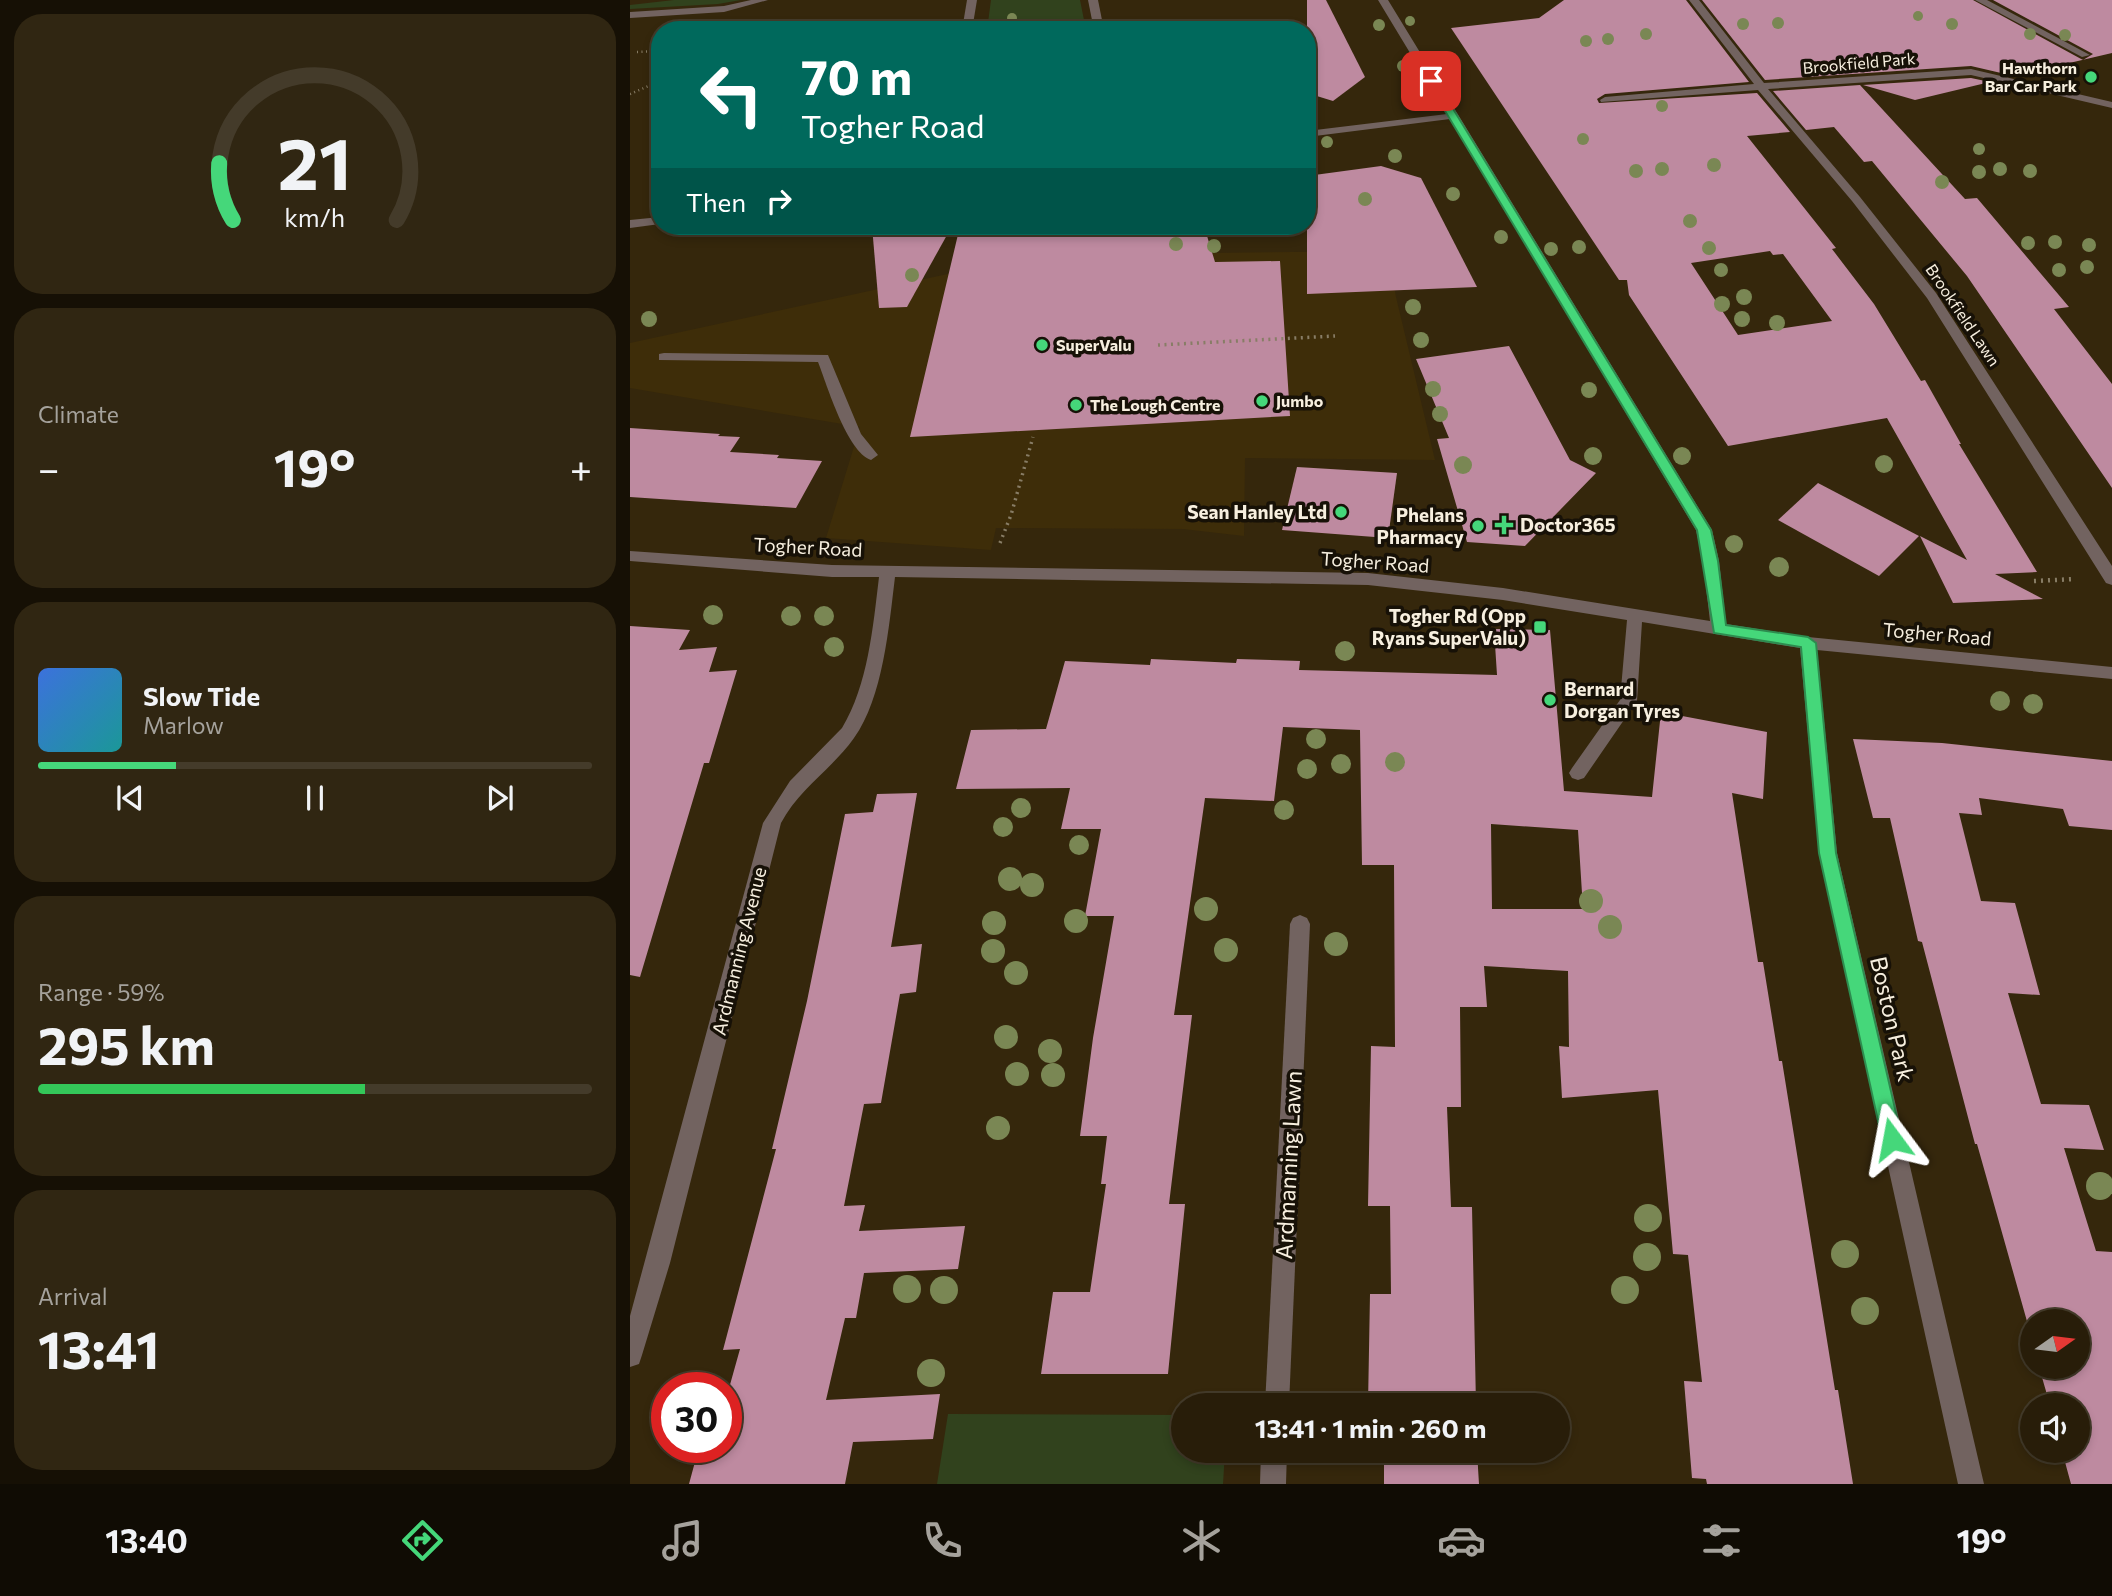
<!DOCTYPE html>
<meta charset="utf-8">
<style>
:root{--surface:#281d09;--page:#302612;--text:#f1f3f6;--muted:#a5a29c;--line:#443b2a;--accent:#45d77a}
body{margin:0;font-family:Commissioner,sans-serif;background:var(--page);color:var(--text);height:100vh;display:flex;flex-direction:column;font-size:26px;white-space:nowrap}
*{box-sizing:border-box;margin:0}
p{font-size:23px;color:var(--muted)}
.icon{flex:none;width:38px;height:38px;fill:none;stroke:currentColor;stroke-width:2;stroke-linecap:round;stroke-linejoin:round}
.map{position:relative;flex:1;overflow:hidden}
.panel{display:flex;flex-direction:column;gap:14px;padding:14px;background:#161005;width:630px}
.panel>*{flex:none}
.banner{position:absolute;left:21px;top:21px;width:665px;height:214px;border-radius:28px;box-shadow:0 4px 10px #0003,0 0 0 2px var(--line);background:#00695c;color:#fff;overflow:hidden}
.needle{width:46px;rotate:76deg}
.tools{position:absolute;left:1390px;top:1309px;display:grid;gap:14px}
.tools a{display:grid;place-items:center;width:70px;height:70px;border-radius:50%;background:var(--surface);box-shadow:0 4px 10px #0003,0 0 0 2px var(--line);font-size:35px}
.speed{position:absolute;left:21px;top:1372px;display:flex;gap:14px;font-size:35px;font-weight:700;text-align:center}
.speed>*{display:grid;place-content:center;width:91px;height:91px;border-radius:50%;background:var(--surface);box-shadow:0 4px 10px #0003,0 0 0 2px var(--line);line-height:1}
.speed .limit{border:10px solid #d22;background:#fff;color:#111}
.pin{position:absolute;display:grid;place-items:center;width:60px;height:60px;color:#fff;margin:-30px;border-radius:14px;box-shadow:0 4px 10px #0006}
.me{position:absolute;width:77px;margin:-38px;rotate:347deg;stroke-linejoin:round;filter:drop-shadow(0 0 5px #0008)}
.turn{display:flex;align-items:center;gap:24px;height:147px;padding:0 35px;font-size:32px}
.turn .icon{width:91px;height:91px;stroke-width:2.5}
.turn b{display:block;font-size:49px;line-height:60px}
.then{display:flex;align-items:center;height:66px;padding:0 35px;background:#0003;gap:14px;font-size:26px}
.big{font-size:52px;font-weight:700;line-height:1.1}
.panel .tile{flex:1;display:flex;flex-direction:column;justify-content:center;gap:10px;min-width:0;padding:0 24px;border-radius:28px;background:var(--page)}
.panel .dial{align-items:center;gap:0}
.dial svg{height:182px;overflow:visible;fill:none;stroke:var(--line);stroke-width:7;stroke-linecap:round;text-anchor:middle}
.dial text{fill:var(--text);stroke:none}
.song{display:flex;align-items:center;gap:21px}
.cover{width:84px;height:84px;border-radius:10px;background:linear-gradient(135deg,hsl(220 70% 55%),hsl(180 70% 35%))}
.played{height:7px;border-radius:4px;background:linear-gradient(90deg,var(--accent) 25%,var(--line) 25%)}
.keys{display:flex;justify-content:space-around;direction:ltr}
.heat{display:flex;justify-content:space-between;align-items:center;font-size:38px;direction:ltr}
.charge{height:10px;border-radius:5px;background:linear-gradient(90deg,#34c759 59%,var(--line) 0)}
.trip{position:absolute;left:541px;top:1393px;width:399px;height:70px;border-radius:35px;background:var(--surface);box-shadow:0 4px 10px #0003,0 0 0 2px var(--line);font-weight:700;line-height:70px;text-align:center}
.tab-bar{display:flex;height:112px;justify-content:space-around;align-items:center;background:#100c04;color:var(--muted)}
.tab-bar .icon{width:49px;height:49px}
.tab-bar .current{color:var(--accent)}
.tab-bar b{font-size:32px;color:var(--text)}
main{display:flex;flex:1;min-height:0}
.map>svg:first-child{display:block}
.built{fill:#3e2d09}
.green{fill:#31421d}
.building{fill:#be8aa0;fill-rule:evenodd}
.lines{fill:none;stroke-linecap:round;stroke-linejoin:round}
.path-far2{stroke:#887d66;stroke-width:2.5;stroke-dasharray:1 3.5;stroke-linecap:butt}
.path-far1{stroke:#887d66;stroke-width:3.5;stroke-dasharray:2 4.5;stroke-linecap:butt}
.path{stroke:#887d66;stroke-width:4.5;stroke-dasharray:2 5;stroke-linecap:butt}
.minor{fill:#726360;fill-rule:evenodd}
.tree{fill:#7a8754}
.route{fill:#45d77a;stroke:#2d8c4f;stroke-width:2}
.poi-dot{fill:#45d77a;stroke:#171107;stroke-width:2.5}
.labels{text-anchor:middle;stroke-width:7;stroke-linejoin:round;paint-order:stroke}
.far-street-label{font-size:16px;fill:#f7efdf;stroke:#171107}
.far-poi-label{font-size:16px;font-weight:bold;fill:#f7efdf;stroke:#171107;text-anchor:start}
.poi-label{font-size:19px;font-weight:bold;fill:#f7efdf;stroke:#171107;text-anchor:end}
.street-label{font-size:19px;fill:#f7efdf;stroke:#171107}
.near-street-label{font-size:23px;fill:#f7efdf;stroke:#171107}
</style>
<main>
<section class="panel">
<div class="tile dial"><svg viewBox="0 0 100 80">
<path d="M14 69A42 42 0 1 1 86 69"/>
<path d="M14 69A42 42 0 0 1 8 44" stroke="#45d77a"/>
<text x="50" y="56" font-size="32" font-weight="700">21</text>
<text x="50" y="72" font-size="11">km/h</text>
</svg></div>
<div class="tile"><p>Climate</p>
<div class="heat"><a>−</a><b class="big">19°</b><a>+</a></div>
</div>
<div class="tile">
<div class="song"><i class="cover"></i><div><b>Slow Tide</b><p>Marlow</p></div></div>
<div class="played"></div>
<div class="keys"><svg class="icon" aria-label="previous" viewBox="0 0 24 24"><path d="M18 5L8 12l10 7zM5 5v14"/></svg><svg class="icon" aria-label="pause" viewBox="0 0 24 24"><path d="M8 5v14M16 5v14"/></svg><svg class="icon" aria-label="next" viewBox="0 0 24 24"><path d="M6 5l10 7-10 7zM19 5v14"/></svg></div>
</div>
<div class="tile"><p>Range · 59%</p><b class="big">295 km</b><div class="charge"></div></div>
<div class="tile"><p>Arrival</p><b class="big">13:41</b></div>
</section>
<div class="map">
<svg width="1482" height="1484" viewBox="0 0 1482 1484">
<rect width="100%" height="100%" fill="#35270c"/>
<polygon class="built" points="758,251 766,297 805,460 615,458 614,536 553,529 366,528 361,550 196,538 230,427 0,388 0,343 405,255"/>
<g class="green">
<polygon points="44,0 111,0 88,4 0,9 0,5"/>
<polygon points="361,0 450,0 456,30 357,30"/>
<polygon points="318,1414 553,1415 553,1451 595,1451 593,1484 307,1484"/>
</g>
<g class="building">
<polygon points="677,0 696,0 735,77 703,101 677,93"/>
<path d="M934,0H1056L1119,82L975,94L967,99L969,103L1127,93L1160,132L1117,136L1206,248L1202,249L1244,304L1291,381L1295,380L1331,444H1329L1407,572L1365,574L1413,599L1323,603L1290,536L1337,560L1257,418L1098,446L999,295L997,280H989L821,28L909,18ZM1140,251L1143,255L1153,254L1202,321L1108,335L1061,263Z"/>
<polygon points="1072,0 1343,0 1453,60 1463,54 1363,0 1482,0 1482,53 1384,76 1341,66 1135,80"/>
<polygon points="1341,78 1360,82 1285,100 1233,85"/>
<polygon points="1230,85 1335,199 1347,198 1439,307 1424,309 1482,384 1482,488 1337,276 1242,161 1234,162 1204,127 1176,130 1143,91"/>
<polygon points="751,166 791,178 847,287 677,294 677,176"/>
<polygon points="242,226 322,226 277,307 249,308"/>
<polygon points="330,226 574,226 585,262 650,261 660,416 280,437"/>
<polygon points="879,346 940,460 966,473 895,546 837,542 807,439 819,438 786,359"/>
<polygon points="0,428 90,434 88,436 110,437 100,452 149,455 147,458 192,461 166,508 0,497"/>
<polygon points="667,467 767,473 758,538 652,530"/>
<polygon points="1188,483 1289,536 1249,576 1148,520"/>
<polygon points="0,626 60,630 49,650 87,647 79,672 107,670 79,763 74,763 10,977 0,975"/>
<path d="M864,629L920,630L934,791L1022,797L1031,712L1137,732L1133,799L1102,793L1128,962H1133L1149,1061H1152L1205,1390H1208L1223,1484H1077L1076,1479L1062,1478L1054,1381L1072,1382L1058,1255L1043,1254L1028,1090L932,1098L929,1046L939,1047L938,971L854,966L857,1007H830L831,1107H817L821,1207H842L846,1405H738L740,1294H761L760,1206H738L741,1046L765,1047L764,865H732L730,730L653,727L644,801L575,798L544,1015H562L539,1204H555L538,1374H411L423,1292H460L476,1184H471L477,1136H450L463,1038L484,916H455L471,829H431L440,788L326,789L341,730L416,729L435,661L520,665L521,659L606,663L607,659L670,661L669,670L867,675ZM861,824L948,830L953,909H862Z"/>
<polygon points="1223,739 1312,743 1482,761 1482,830 1439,826 1433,809 1349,798 1352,815 1329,813 1351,901 1385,903 1410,995 1378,993 1411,1104 1459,1105 1474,1150 1434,1148 1466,1251 1482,1252 1482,1484 1441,1484 1432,1451 1447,1451 1447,1405 1420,1405 1409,1367 1447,1367 1447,1321 1402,1321 1402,1339 1347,1144 1345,1144 1292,942 1288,941 1260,818 1243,818"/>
<polygon points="287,793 261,947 292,944 286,992 270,994 251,1103 234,1104 214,1206 235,1205 229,1231 335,1226 328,1269 234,1273 226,1318 215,1318 196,1400 310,1394 303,1439 223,1442 215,1484 59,1484 69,1447 96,1447 96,1399 110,1349 93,1350 146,1149 142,1149 177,1001 215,814 243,812 247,794"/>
<polygon points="754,1451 847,1451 849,1484 754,1484"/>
</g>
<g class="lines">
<g class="path-far2">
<polyline points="7,52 30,51"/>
<polyline points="0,94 21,85 30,77"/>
</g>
<g class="path-far1">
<polyline points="528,345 705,336"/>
<polyline points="370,543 381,515 403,437"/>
</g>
<polyline class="path" points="1404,581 1445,579"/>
<g class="minor">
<polygon points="121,0 138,0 94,12 0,18 0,12 94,6"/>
<polygon points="337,0 347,0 342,30 332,30"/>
<polygon points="458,0 468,0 474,30 464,30"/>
<path d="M748,0H758L1082,530L1089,561L1096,624L1178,637L1482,667V679L1187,650L1207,853L1354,1484H1328L1189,853L1170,648L1012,622L1007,701L954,778L948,780L942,778L939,773L942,768L990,700L997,620L873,600L738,585L265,577C259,626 253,698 224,738C202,769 169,789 151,823L40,1263L12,1355L9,1364L0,1367V1316L133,823L160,781L212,728C238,685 243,627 249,577H202L0,561V551L202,565L738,573L873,588L1080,621L1073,561L1066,530L820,119L677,137V131L817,114Z"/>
<polygon points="1059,0 1069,0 1134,83 1341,69 1482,102 1482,108 1341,75 1138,89 1230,197 1306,293 1482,566 1482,585 1476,583 1297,298 1222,201 1128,90 971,102 970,100 975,97 1124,84"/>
<polygon points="1345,0 1357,0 1460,55 1452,57"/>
<polygon points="30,217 30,224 0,228 0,220"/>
<path d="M34,353L198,355L231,434L248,455L241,460C217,452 197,385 188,362L29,360V354Z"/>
<polygon points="670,915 677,918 680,924 659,1405 635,1405 660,924 663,918"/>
<polygon points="631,1451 657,1451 656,1484 630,1484"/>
</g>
</g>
<g class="tree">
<circle cx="1288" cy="16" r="5"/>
<circle cx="382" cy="18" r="5"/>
<circle cx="780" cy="21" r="5"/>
<circle cx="1148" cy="23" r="6"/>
<circle cx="1113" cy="24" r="6"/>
<circle cx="1322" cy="24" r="6"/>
<circle cx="749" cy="25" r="6"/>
<circle cx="1016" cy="34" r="6"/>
<circle cx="1400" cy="34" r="6"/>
<circle cx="1435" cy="35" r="6"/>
<circle cx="978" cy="39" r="6"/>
<circle cx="956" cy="41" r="6"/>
<circle cx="805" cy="57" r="6"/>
<circle cx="773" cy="66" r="6"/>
<circle cx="1032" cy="106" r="6"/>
<circle cx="953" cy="139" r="6"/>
<circle cx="697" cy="142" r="6"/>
<circle cx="1349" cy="149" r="6"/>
<circle cx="765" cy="156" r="7"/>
<circle cx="1084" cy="165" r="7"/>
<circle cx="1032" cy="169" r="7"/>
<circle cx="1370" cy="169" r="7"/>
<circle cx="1006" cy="171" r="7"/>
<circle cx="1400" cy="171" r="7"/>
<circle cx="1349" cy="172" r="7"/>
<circle cx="1312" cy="182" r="7"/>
<circle cx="823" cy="194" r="7"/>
<circle cx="735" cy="199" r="7"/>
<circle cx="1060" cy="221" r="7"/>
<circle cx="871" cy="237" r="7"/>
<circle cx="1425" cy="242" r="7"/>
<circle cx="1398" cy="243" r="7"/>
<circle cx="546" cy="244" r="7"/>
<circle cx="1459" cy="245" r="7"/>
<circle cx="584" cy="246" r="7"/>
<circle cx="949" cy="247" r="7"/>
<circle cx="1079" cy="248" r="7"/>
<circle cx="921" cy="249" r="7"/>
<circle cx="1457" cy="267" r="7"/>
<circle cx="1091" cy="270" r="7"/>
<circle cx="1429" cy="270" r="7"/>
<circle cx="282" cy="275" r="7"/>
<circle cx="1114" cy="297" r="8"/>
<circle cx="1092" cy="304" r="8"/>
<circle cx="783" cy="307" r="8"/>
<circle cx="19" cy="319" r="8"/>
<circle cx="1112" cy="319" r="8"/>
<circle cx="1147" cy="323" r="8"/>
<circle cx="791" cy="340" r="8"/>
<circle cx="803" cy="389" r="8"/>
<circle cx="959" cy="390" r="8"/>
<circle cx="810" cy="414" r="8"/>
<circle cx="963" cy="456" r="9"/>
<circle cx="1052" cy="456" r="9"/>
<circle cx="1254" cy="464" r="9"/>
<circle cx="833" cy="465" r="9"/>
<circle cx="1104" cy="544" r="9"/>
<circle cx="1149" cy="567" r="10"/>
<circle cx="83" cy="615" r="10"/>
<circle cx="161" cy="616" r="10"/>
<circle cx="194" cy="616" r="10"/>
<circle cx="204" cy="647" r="10"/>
<circle cx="715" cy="651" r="10"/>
<circle cx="1370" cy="701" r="10"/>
<circle cx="1403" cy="704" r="10"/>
<circle cx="686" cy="739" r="10"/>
<circle cx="765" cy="762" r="10"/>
<circle cx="711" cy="764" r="10"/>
<circle cx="677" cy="769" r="10"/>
<circle cx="391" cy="808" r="10"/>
<circle cx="654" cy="810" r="10"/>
<circle cx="373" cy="827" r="10"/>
<circle cx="449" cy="845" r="10"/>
<circle cx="380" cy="879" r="12"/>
<circle cx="402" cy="885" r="12"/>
<circle cx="961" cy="901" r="12"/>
<circle cx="576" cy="909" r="12"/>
<circle cx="446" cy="921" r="12"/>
<circle cx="364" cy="923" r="12"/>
<circle cx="980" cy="927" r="12"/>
<circle cx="706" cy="944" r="12"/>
<circle cx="596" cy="950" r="12"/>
<circle cx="363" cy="951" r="12"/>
<circle cx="386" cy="973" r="12"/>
<circle cx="376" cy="1037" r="12"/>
<circle cx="420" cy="1051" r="12"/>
<circle cx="387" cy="1074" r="12"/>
<circle cx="423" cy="1075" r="12"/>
<circle cx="368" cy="1128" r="12"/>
<circle cx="1470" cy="1186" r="14"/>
<circle cx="1018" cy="1218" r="14"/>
<circle cx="1215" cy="1254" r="14"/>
<circle cx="1017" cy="1257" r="14"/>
<circle cx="277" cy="1289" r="14"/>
<circle cx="314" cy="1290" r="14"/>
<circle cx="995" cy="1290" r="14"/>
<circle cx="1235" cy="1311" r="14"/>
<circle cx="301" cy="1373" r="14"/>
</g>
<polygon class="route" points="801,79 806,81 1081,530 1088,561 1096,625 1178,637 1186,643 1206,853 1272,1139 1269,1146 1262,1149 1255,1146 1252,1139 1189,853 1171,647 1084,633 1067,530 797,81"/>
<g class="poi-dot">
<circle cx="1461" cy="77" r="7"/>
<circle cx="412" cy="345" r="7"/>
<circle cx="632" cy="401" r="7"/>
<circle cx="446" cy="405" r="7"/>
<circle cx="711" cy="512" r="7"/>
<path d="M870.5 514.5h7v7h7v7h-7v7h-7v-7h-7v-7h7z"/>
<circle cx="848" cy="526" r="7"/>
<rect x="903" y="620" width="14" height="14" rx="3.5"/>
<circle cx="920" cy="700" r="7"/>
</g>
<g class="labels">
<g class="far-street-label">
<text transform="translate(1229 63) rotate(-5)" y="6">Brookfield Park</text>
<text transform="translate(1333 315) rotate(56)" y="6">Brookfield Lawn</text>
</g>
<g class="far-poi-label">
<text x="1447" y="74" text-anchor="end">Hawthorn<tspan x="1447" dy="18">Bar Car Park</tspan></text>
<text x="426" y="351">SuperValu</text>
<text x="646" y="407">Jumbo</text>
<text x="460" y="411">The Lough Centre</text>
</g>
<g class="poi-label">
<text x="697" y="519">Sean Hanley Ltd</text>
<text x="834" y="522">Phelans<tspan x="834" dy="22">Pharmacy</tspan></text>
<text x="890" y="532" text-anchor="start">Doctor365</text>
<text x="896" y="623">Togher Rd (Opp<tspan x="896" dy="22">Ryans SuperValu)</tspan></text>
<text x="934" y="696" text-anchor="start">Bernard<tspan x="934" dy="22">Dorgan Tyres</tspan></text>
</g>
<g class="street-label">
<text transform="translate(178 547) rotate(3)" y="7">Togher Road</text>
<text transform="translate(745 562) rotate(4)" y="7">Togher Road</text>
<text transform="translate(1307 634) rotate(5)" y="7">Togher Road</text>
<text transform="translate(109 951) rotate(-76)" y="7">Ardmanning Avenue</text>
</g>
<g class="near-street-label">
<text transform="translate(1262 1019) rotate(77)" y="8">Boston Park</text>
<text transform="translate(659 1165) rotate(-87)" y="8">Ardmanning Lawn</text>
</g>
</g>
</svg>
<div class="tools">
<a><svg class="needle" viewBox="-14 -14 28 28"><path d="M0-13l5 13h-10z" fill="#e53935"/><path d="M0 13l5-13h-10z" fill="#a5a29c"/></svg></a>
<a><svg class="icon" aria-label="sound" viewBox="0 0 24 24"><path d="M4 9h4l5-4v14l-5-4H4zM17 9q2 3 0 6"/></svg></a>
</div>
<div class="speed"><div class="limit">30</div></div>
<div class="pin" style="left:801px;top:81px;background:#d93025"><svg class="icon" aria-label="arrive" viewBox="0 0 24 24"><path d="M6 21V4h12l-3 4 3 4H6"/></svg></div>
<svg class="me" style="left:1262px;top:1139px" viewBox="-20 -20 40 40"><path d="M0-17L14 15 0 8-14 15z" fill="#45d77a" stroke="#fff" stroke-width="4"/></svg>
<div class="trip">13:41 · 1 min · 260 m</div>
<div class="banner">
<div class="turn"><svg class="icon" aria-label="left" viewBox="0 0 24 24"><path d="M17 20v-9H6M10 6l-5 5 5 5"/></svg><div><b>70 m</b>Togher Road</div></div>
<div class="then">Then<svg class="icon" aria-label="right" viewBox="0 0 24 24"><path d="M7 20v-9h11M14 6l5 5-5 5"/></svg></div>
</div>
</div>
</main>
<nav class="tab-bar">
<b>13:40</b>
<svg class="icon current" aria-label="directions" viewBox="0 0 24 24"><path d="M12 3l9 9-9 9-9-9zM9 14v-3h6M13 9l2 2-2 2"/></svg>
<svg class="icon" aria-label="music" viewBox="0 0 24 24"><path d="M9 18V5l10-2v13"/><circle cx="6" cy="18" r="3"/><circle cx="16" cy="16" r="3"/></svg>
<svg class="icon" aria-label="phone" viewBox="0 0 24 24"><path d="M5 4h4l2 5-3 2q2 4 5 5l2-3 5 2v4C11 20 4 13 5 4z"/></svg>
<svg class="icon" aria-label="climate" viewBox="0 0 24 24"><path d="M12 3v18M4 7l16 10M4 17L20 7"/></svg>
<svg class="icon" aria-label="car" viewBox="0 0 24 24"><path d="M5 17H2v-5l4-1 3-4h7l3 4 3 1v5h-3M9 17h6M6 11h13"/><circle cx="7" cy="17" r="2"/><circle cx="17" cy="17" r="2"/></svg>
<svg class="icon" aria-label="filters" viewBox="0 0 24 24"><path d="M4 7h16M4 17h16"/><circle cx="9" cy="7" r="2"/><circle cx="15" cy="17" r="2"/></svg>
<b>19°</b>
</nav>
